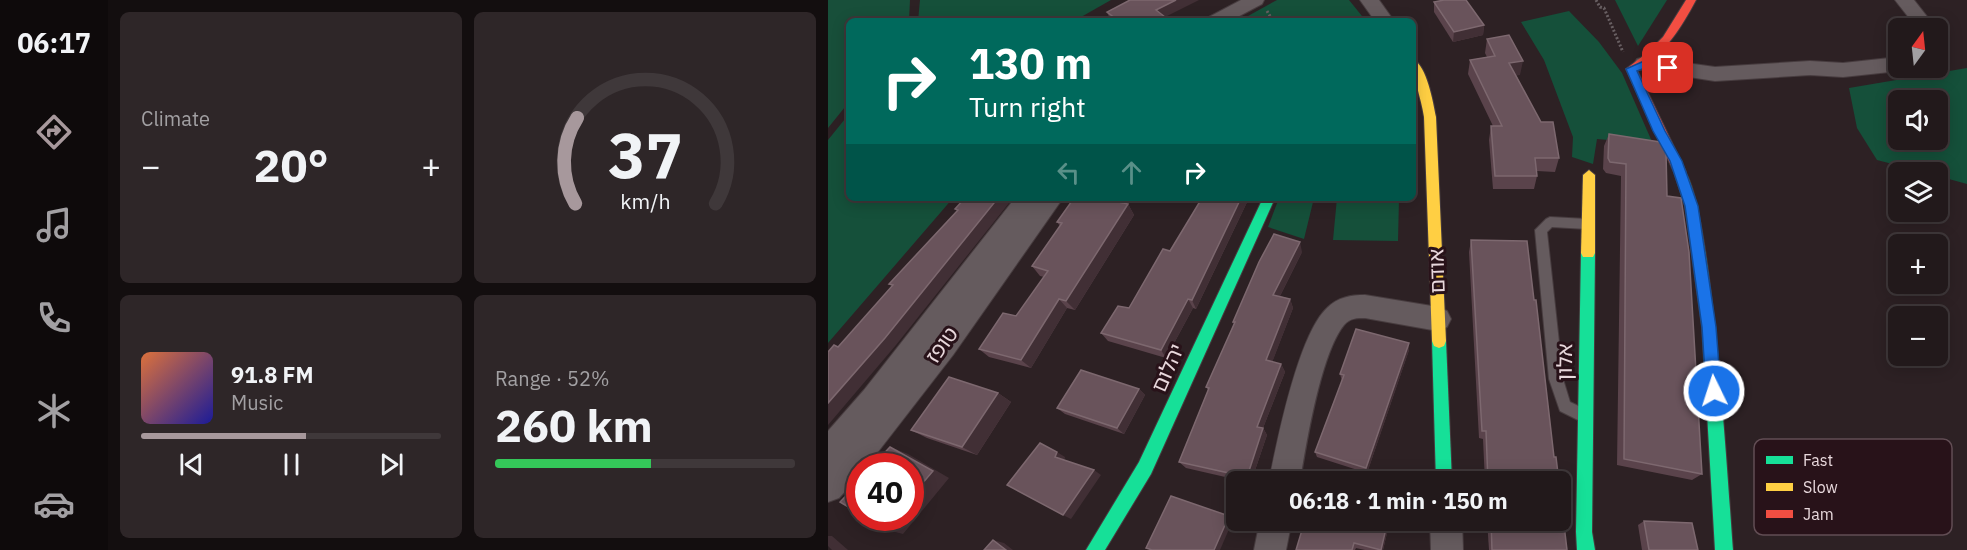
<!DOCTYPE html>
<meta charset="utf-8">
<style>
:root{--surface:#22191b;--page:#2e2628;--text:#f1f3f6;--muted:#a2a0a3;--line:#3f383a;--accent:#a7989c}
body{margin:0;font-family:"IBM Plex Sans","Noto Sans Hebrew",sans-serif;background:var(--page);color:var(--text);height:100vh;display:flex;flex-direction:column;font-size:22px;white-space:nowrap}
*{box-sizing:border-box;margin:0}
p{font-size:20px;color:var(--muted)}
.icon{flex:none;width:33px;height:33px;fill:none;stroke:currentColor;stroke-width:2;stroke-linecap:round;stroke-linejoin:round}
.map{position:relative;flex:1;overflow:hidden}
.side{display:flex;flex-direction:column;gap:12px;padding:12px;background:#130e0f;width:720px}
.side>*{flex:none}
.banner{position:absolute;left:18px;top:18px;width:570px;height:183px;border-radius:9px;box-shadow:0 3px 15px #0003,0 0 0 2px var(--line);background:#00695c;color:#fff;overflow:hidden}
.needle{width:39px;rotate:15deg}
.buttons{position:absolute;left:1060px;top:18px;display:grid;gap:12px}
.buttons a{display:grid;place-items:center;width:60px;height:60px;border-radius:9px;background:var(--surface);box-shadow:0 3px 15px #0003,0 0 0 2px var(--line);font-size:30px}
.speed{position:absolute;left:18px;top:453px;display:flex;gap:12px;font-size:30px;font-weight:700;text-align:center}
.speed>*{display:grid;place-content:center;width:78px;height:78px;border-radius:50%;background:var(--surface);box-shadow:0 3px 15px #0003,0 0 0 2px var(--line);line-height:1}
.speed .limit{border:9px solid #d22;background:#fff;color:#111}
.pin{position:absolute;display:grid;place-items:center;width:51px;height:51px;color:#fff;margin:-26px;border-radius:12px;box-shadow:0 3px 9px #0006}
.me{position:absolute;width:66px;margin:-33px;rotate:356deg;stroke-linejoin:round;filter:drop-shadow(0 0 4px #0008)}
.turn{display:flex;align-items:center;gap:21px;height:126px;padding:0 24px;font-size:27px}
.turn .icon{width:78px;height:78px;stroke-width:2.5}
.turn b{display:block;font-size:42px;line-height:51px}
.lanes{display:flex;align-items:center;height:57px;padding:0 24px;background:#0003;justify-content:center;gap:30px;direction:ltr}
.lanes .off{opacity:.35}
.big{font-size:45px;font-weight:700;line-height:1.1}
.side .tile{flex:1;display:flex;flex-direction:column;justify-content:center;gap:9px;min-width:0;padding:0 21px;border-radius:9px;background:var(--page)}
.side .dial{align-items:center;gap:0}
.dial svg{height:156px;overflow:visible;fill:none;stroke:var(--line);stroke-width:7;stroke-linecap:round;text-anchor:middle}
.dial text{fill:var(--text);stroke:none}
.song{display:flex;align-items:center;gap:18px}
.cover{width:72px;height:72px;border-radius:9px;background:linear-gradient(135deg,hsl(20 70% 55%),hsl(240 70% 35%))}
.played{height:6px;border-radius:3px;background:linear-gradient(90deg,var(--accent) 55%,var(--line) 55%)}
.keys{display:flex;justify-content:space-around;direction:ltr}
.heat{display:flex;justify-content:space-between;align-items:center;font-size:33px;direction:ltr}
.charge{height:9px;border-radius:4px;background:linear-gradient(90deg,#34c759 52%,var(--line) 0)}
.side .tiles{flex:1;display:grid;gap:12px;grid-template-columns:repeat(2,1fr)}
.trip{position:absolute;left:398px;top:471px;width:345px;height:60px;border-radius:9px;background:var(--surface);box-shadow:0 3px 15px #0003,0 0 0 2px var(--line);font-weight:700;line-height:60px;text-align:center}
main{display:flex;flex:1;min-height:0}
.dock{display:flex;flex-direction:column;width:108px;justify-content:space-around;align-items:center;background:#0e0a0b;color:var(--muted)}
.dock .icon{width:42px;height:42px}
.dock .current{color:var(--accent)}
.dock b{font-size:27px;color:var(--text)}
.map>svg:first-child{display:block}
.green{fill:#15503a;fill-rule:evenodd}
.forest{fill:#184f3a}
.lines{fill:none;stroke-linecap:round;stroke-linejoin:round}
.lane-casing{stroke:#473c3f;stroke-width:2}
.street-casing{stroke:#473c3f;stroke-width:2}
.fast-casing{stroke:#473c3f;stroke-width:2}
.slow-casing{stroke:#473c3f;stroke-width:2}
.jam-casing{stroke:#473c3f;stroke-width:2}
.path{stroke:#685f62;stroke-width:3;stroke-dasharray:2 2;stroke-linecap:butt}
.lane{fill:#655b5e;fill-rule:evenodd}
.street{fill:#655b5e;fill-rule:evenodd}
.fast{fill:#16e098;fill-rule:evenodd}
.slow{fill:#ffcf43;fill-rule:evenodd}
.jam{fill:#f24e42;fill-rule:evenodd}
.wall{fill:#5a434b}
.shaded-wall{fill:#412f35}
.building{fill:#69535b;stroke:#7d686f;stroke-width:1.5}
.route{fill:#1a73e8;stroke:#114b97;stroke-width:1.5}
.labels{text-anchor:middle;stroke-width:6;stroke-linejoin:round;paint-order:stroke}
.street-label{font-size:21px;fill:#e8d8dc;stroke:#281219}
.key{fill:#281219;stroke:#624d54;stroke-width:1.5}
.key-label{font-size:16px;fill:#e8d8dc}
</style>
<main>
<nav class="dock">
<b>06:17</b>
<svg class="icon current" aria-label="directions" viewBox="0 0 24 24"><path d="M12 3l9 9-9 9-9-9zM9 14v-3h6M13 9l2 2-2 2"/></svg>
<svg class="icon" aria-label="music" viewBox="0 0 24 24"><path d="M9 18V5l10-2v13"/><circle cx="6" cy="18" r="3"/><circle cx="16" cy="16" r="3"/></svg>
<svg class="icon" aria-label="phone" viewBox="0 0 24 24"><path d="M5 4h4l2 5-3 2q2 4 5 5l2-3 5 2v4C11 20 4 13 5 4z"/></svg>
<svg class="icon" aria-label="climate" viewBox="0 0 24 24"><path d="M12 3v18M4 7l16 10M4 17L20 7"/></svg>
<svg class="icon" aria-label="car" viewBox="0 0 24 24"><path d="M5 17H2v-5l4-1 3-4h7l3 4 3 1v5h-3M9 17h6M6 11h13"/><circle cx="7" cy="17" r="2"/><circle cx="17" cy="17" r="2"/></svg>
</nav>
<section class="side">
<div class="tiles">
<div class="tile"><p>Climate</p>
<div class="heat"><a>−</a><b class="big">20°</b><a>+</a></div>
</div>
<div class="tile dial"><svg viewBox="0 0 100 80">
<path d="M14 69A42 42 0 1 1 86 69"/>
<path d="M14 69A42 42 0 0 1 15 25" stroke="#a7989c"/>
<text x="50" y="56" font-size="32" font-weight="700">37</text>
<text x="50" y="72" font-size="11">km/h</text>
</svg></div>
<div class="tile">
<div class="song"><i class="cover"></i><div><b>91.8 FM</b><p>Music</p></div></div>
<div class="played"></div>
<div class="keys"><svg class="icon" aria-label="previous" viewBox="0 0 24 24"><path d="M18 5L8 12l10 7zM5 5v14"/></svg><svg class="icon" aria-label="pause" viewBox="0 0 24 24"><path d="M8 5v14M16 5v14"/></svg><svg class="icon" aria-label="next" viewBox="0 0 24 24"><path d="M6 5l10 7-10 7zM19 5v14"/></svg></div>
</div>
<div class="tile"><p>Range · 52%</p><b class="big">260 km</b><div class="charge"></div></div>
</div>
</section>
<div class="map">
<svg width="1139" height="550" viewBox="0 0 1139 550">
<rect width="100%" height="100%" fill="#2d2124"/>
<g class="green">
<polygon points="92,0 283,0 246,21 90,21"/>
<polygon points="449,0 521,0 538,21 411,21"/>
<polygon points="787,0 839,0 810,46"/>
<polygon points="741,11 771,42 794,73 825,144 769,139 765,164 744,157 745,137 716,60 693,22"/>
<path d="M1139,68V184L1110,176V172H1095L1049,160L1029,128L1021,88ZM1110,100V140H1071V100Z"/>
<polygon points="21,114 21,198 125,198 0,343 0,140"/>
<polygon points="451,198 486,198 476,239 440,227"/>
<polygon points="509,198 571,198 570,241 505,240"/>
</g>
<polygon class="forest" points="0,0 82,0 81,21 21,21 21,102 0,128"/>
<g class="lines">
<g class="lane-casing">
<polygon id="lane" points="722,217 759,219 765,224 759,229 724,227 719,232 735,379 742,402 757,409 759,414 757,419 752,421 732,411 721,379 707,230 718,219"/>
</g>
<g class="street-casing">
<g id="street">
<polygon points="413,0 436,0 434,4 402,21 379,21 381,17"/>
<polygon points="532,0 551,0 566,21 547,21"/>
<polygon points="1067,0 1086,0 1108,28 1089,28"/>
<polygon points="1110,47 1117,49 1120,60 1117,65 1110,67"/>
<polygon points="816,57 887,67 982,61 1015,63 1071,57 1071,68 1079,68 1071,71 1015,77 982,75 887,81 809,69 806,64 809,59"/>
<polygon points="187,198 235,198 125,355 39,466 32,466 32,475 11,498 0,502 0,431 36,390"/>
<path d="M537,295L610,307L619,311L623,319L619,327L610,331L537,318C529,318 522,318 516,325C493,353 478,444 472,482H441C449,441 470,335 499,308C510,297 523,295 537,295Z"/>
<polygon points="432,520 464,520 458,550 426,550"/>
<polygon points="602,520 634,520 635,550 603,550"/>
</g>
</g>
<g class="fast-casing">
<g id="fast">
<path d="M852,167C883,178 901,504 905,550H887L874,327L857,206L846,172Z"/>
<polygon points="435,198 447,198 323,474 277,550 258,550 311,462"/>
<polygon points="760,248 765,249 767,253 764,532 767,550 749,550 748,532 753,253 755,249"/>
<polygon points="611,334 616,336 618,341 624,482 608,482 604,341 606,336"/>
</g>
</g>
<g class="slow-casing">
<g id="slow">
<path d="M585,59C599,66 605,102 608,117L618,341L616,346L611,348L606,346L604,341L596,117C593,97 585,79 585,59Z"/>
<polygon points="761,170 767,175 767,253 765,257 755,257 753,253 755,175"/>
</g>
</g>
<g class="jam-casing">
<path id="jam" d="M858,0H868C853,28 837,54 809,70L858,172L852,177L846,172L798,69L819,53L835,37Z"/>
</g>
<g class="path">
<polyline points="768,0 772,7 776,8 795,52"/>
<polyline points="439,11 445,21"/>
</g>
<use href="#lane" class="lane"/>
<use href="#street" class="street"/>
<use href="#fast" class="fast"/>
<use href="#slow" class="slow"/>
<use href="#jam" class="jam"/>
</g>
<g class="wall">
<polygon points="606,2 656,25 655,35 625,42 606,12"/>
<polygon points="279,12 337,17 338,21 283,21"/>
<polygon points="659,39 692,75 688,75 731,158 727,172 709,171 709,176 706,189 665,189 661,140 663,126 665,126 640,74 642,60 659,57 657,53"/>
<polygon points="781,134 839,196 874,474 864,480 789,465 793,176 778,173 775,169 776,146"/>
<polygon points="374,198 421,198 368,309 365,308 338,358 280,341 273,333 301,308 342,251"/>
<polygon points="300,204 306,215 247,310 239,308 203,368 161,357 151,349 188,316 216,277 212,276 204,266 232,226 229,222"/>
<polygon points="643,240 706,300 726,457 731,482 657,482 655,439 651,438 641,252"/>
<polygon points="474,252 452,296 462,299 465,308 444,362 453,364 457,372 435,428 439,435 423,482 419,482 358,468 351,462 380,390 378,387 406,324 405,322"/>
<polygon points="581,350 539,473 489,457 487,452 514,381 512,374"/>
<polygon points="311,389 317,395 296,434 237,414 229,408"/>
<polygon points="170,393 183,402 149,455 99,438 83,430"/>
<polygon points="477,520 562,520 555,550 537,550 528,548 527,550 468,550"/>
<polygon points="659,520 732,520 739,550 661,550"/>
<polygon points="816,521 870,550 814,550 810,525"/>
</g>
<g class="shaded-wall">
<polygon points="348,0 371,0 337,17 338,21 329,21 328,10"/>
<polygon points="656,25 655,35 625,42 626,32"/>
<polygon points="695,61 692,75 679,77 681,63"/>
<polygon points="170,198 185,198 68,345 0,425 0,403"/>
<polygon points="413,198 421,198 368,309 364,300"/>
<polygon points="300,204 306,215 247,310 238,301"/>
<polygon points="472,242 474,252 448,304 445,295"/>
<polygon points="231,299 239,308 203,368 193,360"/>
<polygon points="360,299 365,308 338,358 333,350"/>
<polygon points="462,299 465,308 442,368 438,360"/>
<polygon points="581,343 581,350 539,473 538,468"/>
<polygon points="453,364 457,372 435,428 439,435 423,482 422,482 419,477 429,427"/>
<polygon points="311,389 317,395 296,434 289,428"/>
<polygon points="170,393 183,402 149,455 134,447"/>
<polygon points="62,447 80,454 121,478 75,534 56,529 66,518 82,518 82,498"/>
<polygon points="229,452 237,457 236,462 227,457"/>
<polygon points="266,470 273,475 243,519 235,515"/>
<polygon points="401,516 405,520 392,550 386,550"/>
<polygon points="560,520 562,520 555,550 553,550"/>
<polygon points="0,536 4,536 20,550 4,550 0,546"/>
<polygon points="165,540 176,543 185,550 178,550"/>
</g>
<g class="building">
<polygon points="302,0 348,0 328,10 337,17 329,21 291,21 279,12"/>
<polygon points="616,0 638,0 656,25 626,32 606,2"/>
<polygon points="681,35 695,61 681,63 713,122 725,122 731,158 707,158 709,176 667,176 663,126 674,126 642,60 667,56 659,39"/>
<polygon points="781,134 832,142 838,152 839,196 853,198 861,252 874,474 796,459 798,164 782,162 780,158"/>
<polygon points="137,198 170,198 57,338 0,403 0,352 6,345 10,347 65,285 61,284 130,210 127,209"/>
<polygon points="246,198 271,198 300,204 238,301 231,299 193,360 151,349 175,313 188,316 220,271 204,266 234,223 229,222"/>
<polygon points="374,198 413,198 364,300 360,299 333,350 273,333 290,306 301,308 335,249 342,251"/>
<polygon points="446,234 472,242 445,295 462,299 438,360 453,364 429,427 435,428 419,477 351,462 381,388 378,387 407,322 405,322 431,262"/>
<polygon points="643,240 699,241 706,300 708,300 726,457 728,457 731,482 660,482 658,431 654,431"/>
<polygon points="528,329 581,343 538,468 487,452 516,375 512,374"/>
<polygon points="253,370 311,389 289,428 229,408"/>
<polygon points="121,377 170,393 134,447 83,430"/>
<polygon points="212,443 229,452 227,457 266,470 235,515 179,485"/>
<polygon points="62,447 105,471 82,498 82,466 44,466"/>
<polygon points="32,481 32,514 12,502"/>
<polygon points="732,491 739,550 664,550 663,520 732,520"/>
<polygon points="343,496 401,516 386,550 324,550 318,548"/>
<polygon points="38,518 66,518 56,529"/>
<polygon points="477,520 560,520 553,550 526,543 524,550 468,550"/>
<polygon points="816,521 864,523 870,550 821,550"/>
<polygon points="165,540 178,550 156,550"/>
</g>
<polygon class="route" points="816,61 840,64 845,68 840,71 817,68 809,71 837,131 854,161 870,206 888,327 893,391 891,396 886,398 880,396 878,391 874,327 857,206 842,161 825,131 798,69"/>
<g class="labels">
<g class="street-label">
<text transform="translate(609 271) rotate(-92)" y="7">אודם</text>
<text transform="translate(114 345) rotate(-54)" y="7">טופז</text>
<text transform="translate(737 362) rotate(-89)" y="7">אלון</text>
<text transform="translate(340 368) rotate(-66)" y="7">יהלום</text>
</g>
</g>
<rect x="926" y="439" width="198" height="96" rx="9" class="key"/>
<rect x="938" y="456" width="27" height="8" fill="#16e098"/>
<rect x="938" y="483" width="27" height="8" fill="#ffcf43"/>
<rect x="938" y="510" width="27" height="8" fill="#f24e42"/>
<g class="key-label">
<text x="975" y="466">Fast</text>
<text x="975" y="493">Slow</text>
<text x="975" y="520">Jam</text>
</g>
</svg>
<div class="buttons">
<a><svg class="needle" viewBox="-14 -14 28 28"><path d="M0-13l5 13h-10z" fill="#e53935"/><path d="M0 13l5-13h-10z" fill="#a2a0a3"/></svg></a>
<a><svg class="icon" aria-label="sound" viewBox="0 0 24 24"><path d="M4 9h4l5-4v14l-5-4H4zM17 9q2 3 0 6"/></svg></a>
<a><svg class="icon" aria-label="layers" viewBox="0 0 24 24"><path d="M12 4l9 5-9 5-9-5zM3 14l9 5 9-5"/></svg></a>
<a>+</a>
<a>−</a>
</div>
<div class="speed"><div class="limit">40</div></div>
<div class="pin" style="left:840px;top:68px;background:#d93025"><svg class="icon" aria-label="arrive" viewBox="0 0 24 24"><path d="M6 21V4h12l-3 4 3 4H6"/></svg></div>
<svg class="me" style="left:886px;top:391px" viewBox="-20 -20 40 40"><circle r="17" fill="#1a73e8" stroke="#fff" stroke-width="3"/><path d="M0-11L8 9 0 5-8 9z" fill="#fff"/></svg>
<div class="trip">06:18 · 1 min · 150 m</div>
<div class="banner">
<div class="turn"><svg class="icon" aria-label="right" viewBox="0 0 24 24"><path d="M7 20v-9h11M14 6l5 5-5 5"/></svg><div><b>130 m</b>Turn right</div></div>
<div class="lanes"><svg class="icon off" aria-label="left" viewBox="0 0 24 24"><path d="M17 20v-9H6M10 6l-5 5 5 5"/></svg><svg class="icon off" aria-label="ahead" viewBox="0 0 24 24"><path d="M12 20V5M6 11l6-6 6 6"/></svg><svg class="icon" aria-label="right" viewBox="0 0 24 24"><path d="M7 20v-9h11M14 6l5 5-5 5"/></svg></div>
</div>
</div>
</main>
